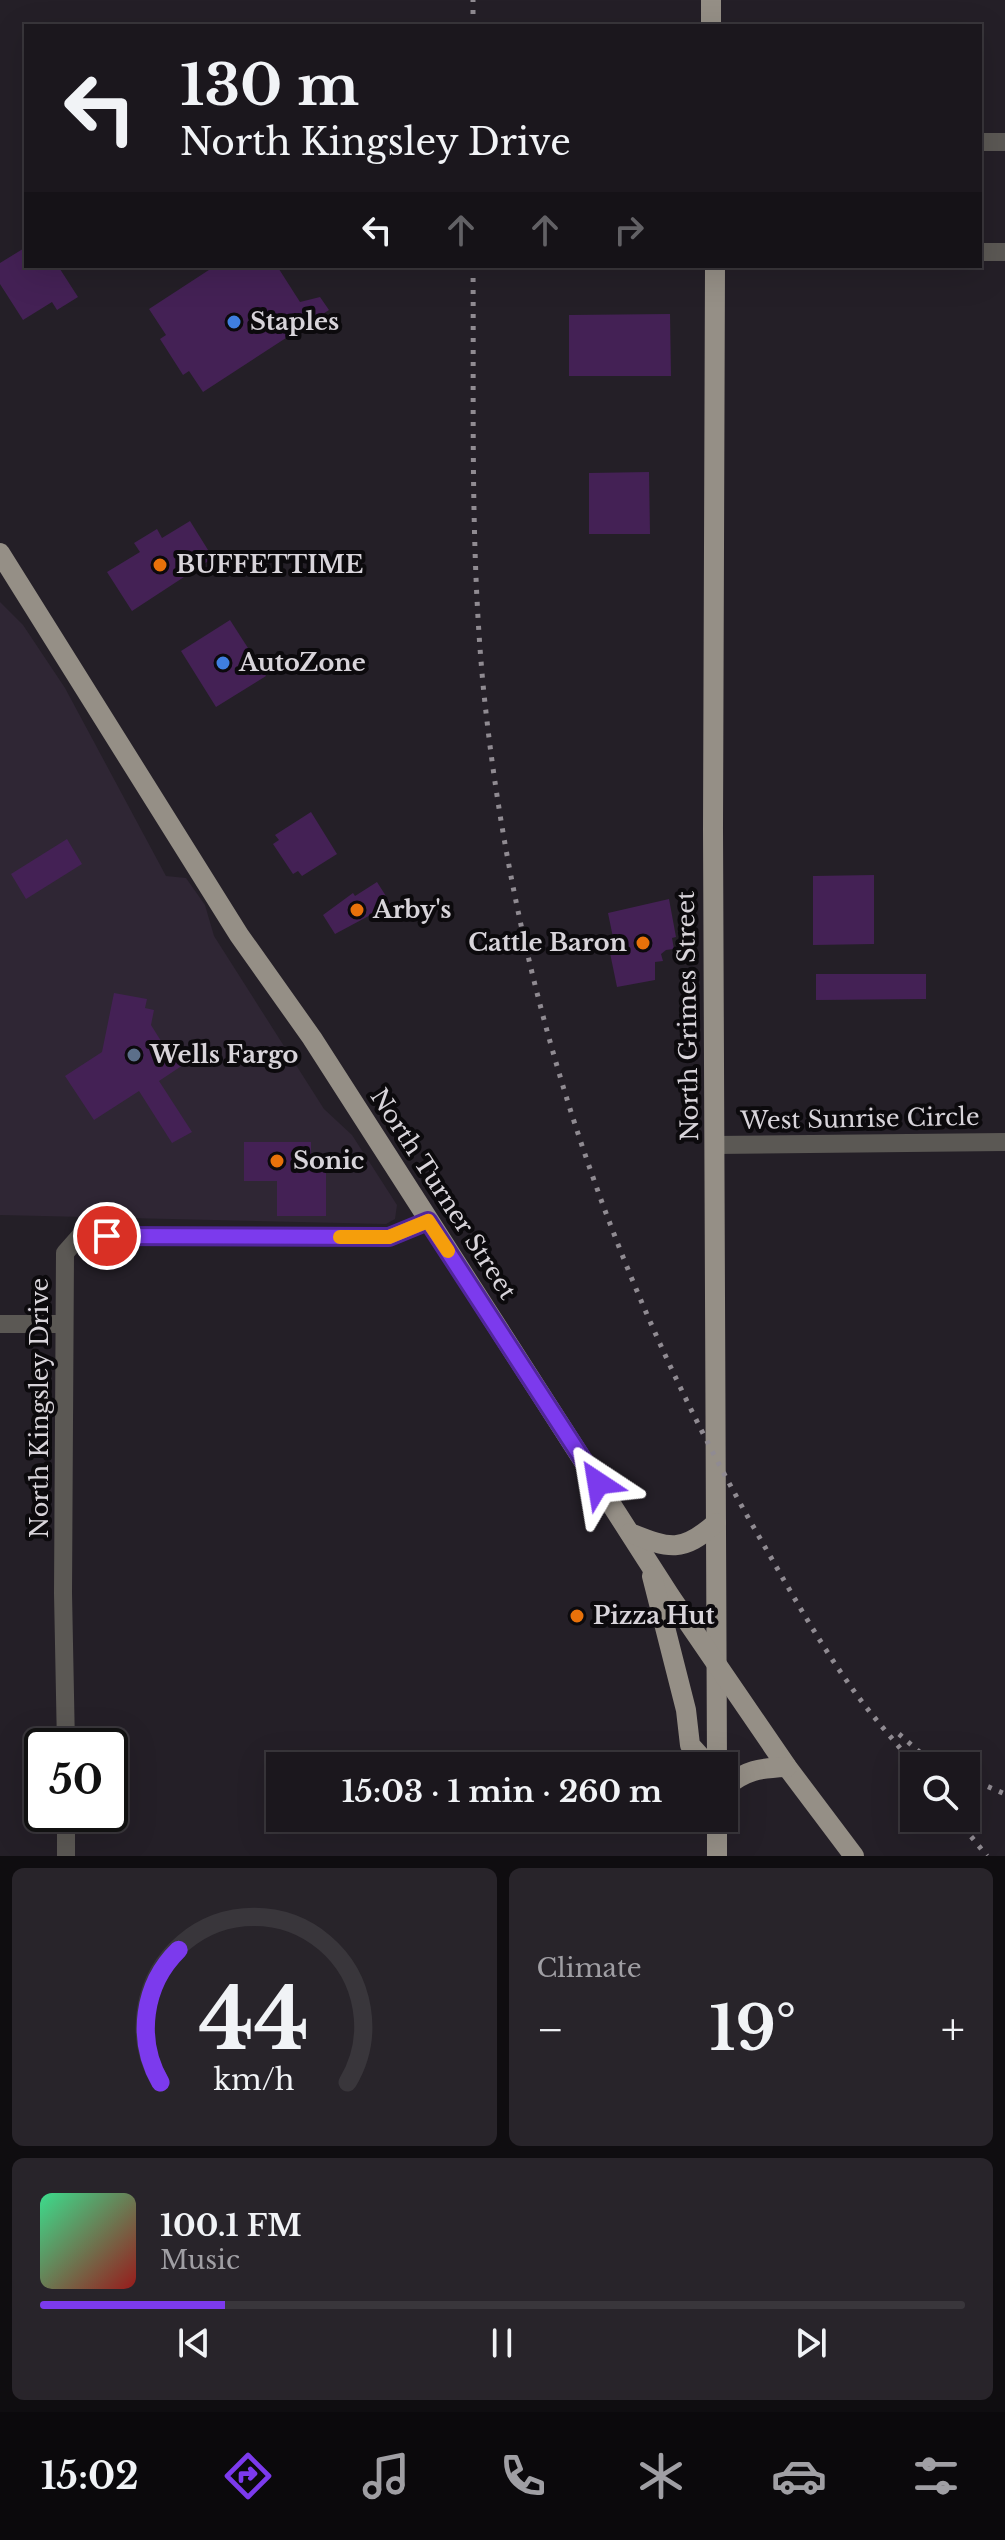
<!DOCTYPE html>
<meta charset="utf-8">
<style>
:root{--surface:#1b171d;--page:#28242a;--text:#f1f3f6;--muted:#a09fa4;--line:#39363b;--accent:#7c3aed}
body{margin:0;font-family:"Libre Baskerville",serif;background:var(--page);color:var(--text);height:100vh;display:flex;flex-direction:column;font-size:30px;white-space:nowrap}
*{box-sizing:border-box;margin:0}
p{font-size:26px;color:var(--muted)}
.icon{flex:none;width:44px;height:44px;fill:none;stroke:currentColor;stroke-width:2;stroke-linecap:round;stroke-linejoin:round}
.map{position:relative;height:1856px;overflow:hidden}
.side{display:flex;flex-direction:column;gap:12px;padding:12px;background:#0f0d10;flex:1}
.side>*{flex:none}
.hud{position:absolute;left:24px;top:24px;width:958px;height:244px;border-radius:0px;box-shadow:0 8px 32px #0002,0 0 0 2px var(--line);background:#1b171d;color:var(--text);overflow:hidden}
.fabs{position:absolute;left:900px;top:1752px;display:grid;gap:16px}
.fabs a{display:grid;place-items:center;width:80px;height:80px;border-radius:0px;background:var(--surface);box-shadow:0 8px 32px #0002,0 0 0 2px var(--line);font-size:40px}
.speed{position:absolute;left:24px;top:1728px;display:flex;gap:16px;font-size:40px;font-weight:700;text-align:center}
.speed>*{display:grid;place-content:center;width:104px;height:104px;border-radius:50%;background:var(--surface);box-shadow:0 8px 32px #0002,0 0 0 2px var(--line);line-height:1}
.speed .limit{border:4px solid #111;border-radius:12px;background:#fff;color:#111}
.pin{position:absolute;display:grid;place-items:center;width:68px;height:68px;color:#fff;margin:-34px;border:4px solid #fff;border-radius:50%;box-shadow:0 2px 8px #0007}
.me{position:absolute;width:88px;margin:-44px;rotate:327deg;stroke-linejoin:round;filter:drop-shadow(0 0 6px #0008)}
.turn{display:flex;align-items:center;gap:28px;height:168px;padding:0 24px;font-size:36px}
.turn .icon{width:104px;height:104px;stroke-width:2.5}
.turn b{display:block;font-size:56px;line-height:68px}
.lanes{display:flex;align-items:center;height:76px;padding:0 24px;background:#0003;justify-content:center;gap:40px;direction:ltr}
.lanes .off{opacity:.35}
.big{font-size:60px;font-weight:700;line-height:1.1}
.side .tile{flex:1;display:flex;flex-direction:column;justify-content:center;gap:12px;min-width:0;padding:0 28px;border-radius:12px;background:var(--page)}
.side .dial{align-items:center;gap:0}
.dial svg{height:208px;overflow:visible;fill:none;stroke:var(--line);stroke-width:7;stroke-linecap:round;text-anchor:middle}
.dial text{fill:var(--text);stroke:none}
.song{display:flex;align-items:center;gap:24px}
.cover{width:96px;height:96px;border-radius:12px;background:linear-gradient(135deg,hsl(150 70% 55%),hsl(0 70% 35%))}
.played{height:8px;border-radius:4px;background:linear-gradient(90deg,var(--accent) 20%,var(--line) 20%)}
.keys{display:flex;justify-content:space-around;direction:ltr}
.heat{display:flex;justify-content:space-between;align-items:center;font-size:44px;direction:ltr}
.side .tiles{flex:1;display:grid;gap:12px;grid-template-columns:1fr 1fr}
.tile:last-child{grid-column:span 2}
.trip{position:absolute;left:266px;top:1752px;width:472px;height:80px;border-radius:0px;background:var(--surface);box-shadow:0 8px 32px #0002,0 0 0 2px var(--line);font-weight:700;line-height:80px;text-align:center}
.tab-bar{display:flex;height:128px;justify-content:space-around;align-items:center;background:#0b090c;color:var(--muted)}
.tab-bar .icon{width:56px;height:56px}
.tab-bar .on{color:var(--accent)}
.tab-bar b{font-size:36px;color:var(--text)}
.map>svg:first-child{display:block}
.built{fill:#2f2634}
.building{fill:#442155}
.lines{fill:none;stroke-linecap:round;stroke-linejoin:round}
.minor{stroke:#5b5854;stroke-width:18}
.major{stroke:#958f86;stroke-width:20}
.rail{stroke:#908b92;stroke-width:5;stroke-dasharray:4 8;stroke-linecap:butt}
.route-casing{stroke:#51269a;stroke-width:20}
.route{stroke:#7c3aed;stroke-width:14}
.slow{stroke:#f59e0b;stroke-width:14}
.shop-dot{fill:#3f7fe0;stroke:#0c0a0d;stroke-width:3}
.food-dot{fill:#e8710a;stroke:#0c0a0d;stroke-width:3}
.service-dot{fill:#5c6f8a;stroke:#0c0a0d;stroke-width:3}
.labels{text-anchor:middle;stroke-width:8;stroke-linejoin:round;paint-order:stroke}
.poi-label{font-size:24px;font-weight:bold;fill:#d8d4da;stroke:#0c0a0d;text-anchor:start}
.street-label{font-size:24px;fill:#d8d4da;stroke:#0c0a0d}
</style>
<div class="map">
<svg width="1005" height="1856" viewBox="0 0 1005 1856">
<rect width="100%" height="100%" fill="#241f27"/>
<polygon class="built" points="0,602 23,625 65,688 166,876 186,878 205,905 214,936 324,1109 352,1135 397,1205 395,1219 386,1224 0,1215"/>
<g class="building">
<polygon points="26,247 26,266 58,266 78,297 57,310 52,302 23,320 0,284 0,263"/>
<polygon points="215,266 277,266 300,302 320,297 329,310 203,392 189,371 183,375 160,339 166,335 149,309"/>
<polygon points="670,314 671,376 569,376 569,315"/>
<polygon points="649,472 650,534 589,534 589,473"/>
<polygon points="190,521 213,558 132,611 107,572 140,552 134,543 157,529 162,538"/>
<polygon points="230,620 266,676 216,707 181,651"/>
<polygon points="311,812 337,854 302,876 298,871 293,874 273,844 279,840 275,835"/>
<polygon points="67,839 82,864 26,899 11,874"/>
<polygon points="874,875 874,944 813,945 813,876"/>
<polygon points="377,882 391,904 335,934 323,915 353,893 355,896"/>
<polygon points="669,899 676,937 672,938 674,949 666,950 661,954 663,961 655,962 655,980 617,987 610,953 616,952 608,913"/>
<polygon points="816,974 926,974 926,999 816,1000"/>
<polygon points="114,993 147,999 145,1008 154,1010 151,1025 171,1057 176,1054 183,1065 159,1081 192,1132 172,1143 139,1091 94,1120 65,1076 102,1052"/>
<polygon points="244,1142 311,1142 311,1170 326,1170 326,1216 277,1216 277,1181 244,1181"/>
</g>
<g class="lines">
<g class="minor">
<polyline points="980,142 1005,142"/>
<polyline points="980,252 1005,252"/>
<polyline points="715,1145 1005,1142"/>
<polyline points="0,1324 64,1324"/>
<polyline points="66,1746 63,1593 65,1253 80,1236 389,1237 428,1221"/>
<polyline points="66,1856 66,1814"/>
</g>
<g class="major">
<polyline points="711,0 711,26"/>
<polyline points="715,266 713,829 717,1766"/>
<polyline points="0,553 239,935 312,1038 670,1596 787,1767 854,1856"/>
<path d="M630,1533C670,1549 682,1553 716,1523"/>
<polyline points="652,1576 686,1710 690,1745 709,1766"/>
<path d="M724,1788C745,1770 760,1768 787,1767"/>
<polyline points="717,1856 717,1818"/>
</g>
<g class="rail">
<polyline points="473,26 473,0"/>
<path d="M473,266C474,405 470,545 483,684C513,988 608,1276 761,1540C789,1589 817,1639 849,1684C869,1713 893,1739 915,1766"/>
<polyline points="899,1734 923,1755 945,1766"/>
<polyline points="966,1777 1005,1794"/>
<polyline points="956,1818 987,1856"/>
</g>
</g>
<g class="lines">
<g class="route-casing">
<polyline id="route" points="107,1236 389,1237 428,1221 598,1483"/>
</g>
<use href="#route" class="route"/>
<polyline class="slow" points="340,1237 389,1237 428,1221 448,1251"/>
</g>
<g class="shop-dot">
<circle cx="234" cy="322" r="8"/>
<circle cx="223" cy="663" r="8"/>
</g>
<g class="food-dot">
<circle cx="160" cy="565" r="8"/>
<circle cx="357" cy="910" r="8"/>
<circle cx="643" cy="943" r="8"/>
<circle cx="277" cy="1161" r="8"/>
<circle cx="577" cy="1616" r="8"/>
</g>
<circle class="service-dot" cx="134" cy="1055" r="8"/>
<g class="labels">
<g class="poi-label">
<text x="250" y="330">Staples</text>
<text x="176" y="573">BUFFETTIME</text>
<text x="239" y="671">AutoZone</text>
<text x="373" y="918">Arby's</text>
<text x="627" y="951" text-anchor="end">Cattle Baron</text>
<text x="150" y="1063">Wells Fargo</text>
<text x="293" y="1169">Sonic</text>
<text x="593" y="1624">Pizza Hut</text>
</g>
<g class="street-label">
<text transform="translate(688 1016) rotate(-91)" y="8">North Grimes Street</text>
<text transform="translate(860 1119) rotate(-1)" y="8">West Sunrise Circle</text>
<text transform="translate(443 1194) rotate(57)" y="8">North Turner Street</text>
<text transform="translate(40 1408) rotate(-90)" y="8">North Kingsley Drive</text>
</g>
</g>
</svg>
<div class="fabs">
<a><svg class="icon" aria-label="search" viewBox="0 0 24 24"><circle cx="10" cy="10" r="6"/><path d="M15 15l6 6"/></svg></a>
</div>
<div class="speed"><div class="limit">50</div></div>
<div class="pin" style="left:107px;top:1236px;background:#d93025"><svg class="icon" aria-label="arrive" viewBox="0 0 24 24"><path d="M6 21V4h12l-3 4 3 4H6"/></svg></div>
<svg class="me" style="left:598px;top:1483px" viewBox="-20 -20 40 40"><path d="M0-17L14 15 0 8-14 15z" fill="#7c3aed" stroke="#fff" stroke-width="4"/></svg>
<div class="trip">15:03 · 1 min · 260 m</div>
<div class="hud">
<div class="turn"><svg class="icon" aria-label="left" viewBox="0 0 24 24"><path d="M17 20v-9H6M10 6l-5 5 5 5"/></svg><div><b>130 m</b>North Kingsley Drive</div></div>
<div class="lanes"><svg class="icon" aria-label="left" viewBox="0 0 24 24"><path d="M17 20v-9H6M10 6l-5 5 5 5"/></svg><svg class="icon off" aria-label="ahead" viewBox="0 0 24 24"><path d="M12 20V5M6 11l6-6 6 6"/></svg><svg class="icon off" aria-label="ahead" viewBox="0 0 24 24"><path d="M12 20V5M6 11l6-6 6 6"/></svg><svg class="icon off" aria-label="right" viewBox="0 0 24 24"><path d="M7 20v-9h11M14 6l5 5-5 5"/></svg></div>
</div>
</div>
<section class="side">
<div class="tiles">
<div class="tile dial"><svg viewBox="0 0 100 80">
<path d="M14 69A42 42 0 1 1 86 69"/>
<path d="M14 69A42 42 0 0 1 21 18" stroke="#7c3aed"/>
<text x="50" y="56" font-size="32" font-weight="700">44</text>
<text x="50" y="72" font-size="11">km/h</text>
</svg></div>
<div class="tile"><p>Climate</p>
<div class="heat"><a>−</a><b class="big">19°</b><a>+</a></div>
</div>
<div class="tile">
<div class="song"><i class="cover"></i><div><b>100.1 FM</b><p>Music</p></div></div>
<div class="played"></div>
<div class="keys"><svg class="icon" aria-label="previous" viewBox="0 0 24 24"><path d="M18 5L8 12l10 7zM5 5v14"/></svg><svg class="icon" aria-label="pause" viewBox="0 0 24 24"><path d="M8 5v14M16 5v14"/></svg><svg class="icon" aria-label="next" viewBox="0 0 24 24"><path d="M6 5l10 7-10 7zM19 5v14"/></svg></div>
</div>
</div>
</section>
<nav class="tab-bar">
<b>15:02</b>
<svg class="icon on" aria-label="directions" viewBox="0 0 24 24"><path d="M12 3l9 9-9 9-9-9zM9 14v-3h6M13 9l2 2-2 2"/></svg>
<svg class="icon" aria-label="music" viewBox="0 0 24 24"><path d="M9 18V5l10-2v13"/><circle cx="6" cy="18" r="3"/><circle cx="16" cy="16" r="3"/></svg>
<svg class="icon" aria-label="phone" viewBox="0 0 24 24"><path d="M5 4h4l2 5-3 2q2 4 5 5l2-3 5 2v4C11 20 4 13 5 4z"/></svg>
<svg class="icon" aria-label="climate" viewBox="0 0 24 24"><path d="M12 3v18M4 7l16 10M4 17L20 7"/></svg>
<svg class="icon" aria-label="car" viewBox="0 0 24 24"><path d="M5 17H2v-5l4-1 3-4h7l3 4 3 1v5h-3M9 17h6M6 11h13"/><circle cx="7" cy="17" r="2"/><circle cx="17" cy="17" r="2"/></svg>
<svg class="icon" aria-label="filters" viewBox="0 0 24 24"><path d="M4 7h16M4 17h16"/><circle cx="9" cy="7" r="2"/><circle cx="15" cy="17" r="2"/></svg>
</nav>
